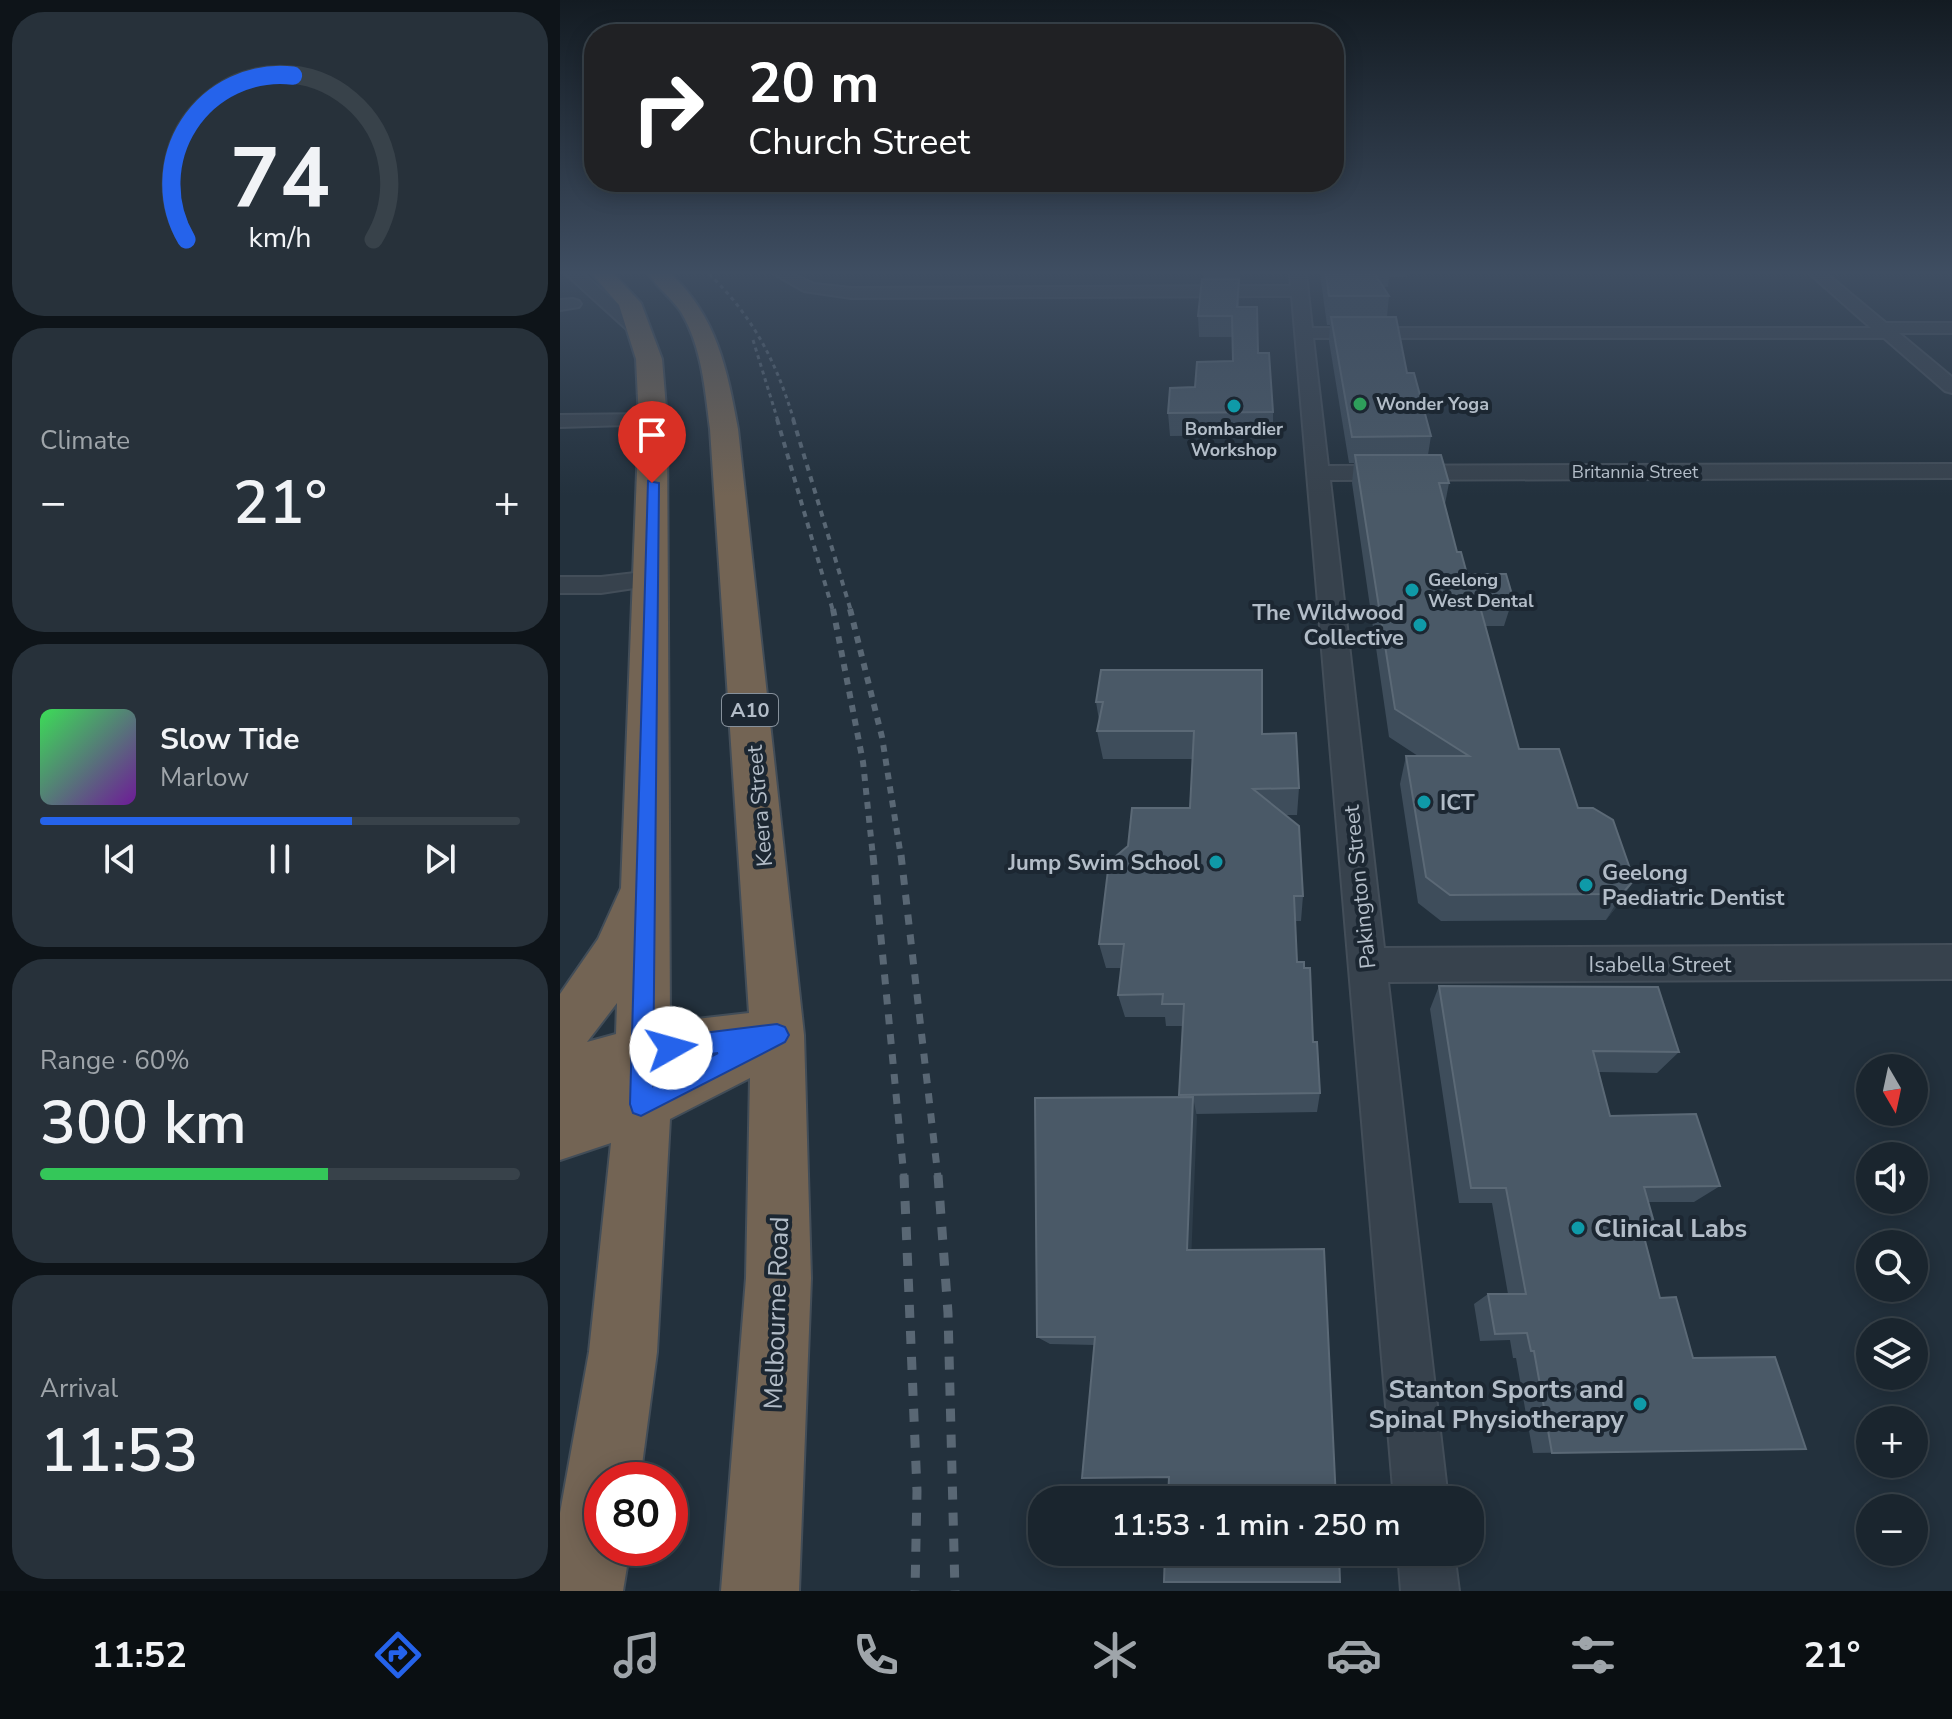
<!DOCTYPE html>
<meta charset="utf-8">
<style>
:root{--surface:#1a252e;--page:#27313a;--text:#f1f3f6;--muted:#9fa5aa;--line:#38424a;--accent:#2563eb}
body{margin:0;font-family:"Nunito Sans",sans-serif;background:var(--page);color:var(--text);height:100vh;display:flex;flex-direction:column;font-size:30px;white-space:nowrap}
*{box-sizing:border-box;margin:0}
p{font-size:26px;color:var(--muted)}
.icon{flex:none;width:44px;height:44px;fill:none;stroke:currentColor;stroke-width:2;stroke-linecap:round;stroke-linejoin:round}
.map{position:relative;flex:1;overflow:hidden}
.drawer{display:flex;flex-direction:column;gap:12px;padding:12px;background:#0e1419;width:560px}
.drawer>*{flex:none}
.banner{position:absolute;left:24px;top:24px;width:760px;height:168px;border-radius:32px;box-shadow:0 4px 20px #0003,0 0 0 2px var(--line);background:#202124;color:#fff;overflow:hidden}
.needle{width:52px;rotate:171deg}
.tools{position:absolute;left:1296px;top:1054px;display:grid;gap:16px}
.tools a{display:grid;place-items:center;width:72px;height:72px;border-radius:50%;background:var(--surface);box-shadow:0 4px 20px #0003,0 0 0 2px var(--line);font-size:40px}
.speed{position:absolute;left:24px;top:1462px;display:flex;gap:16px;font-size:40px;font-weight:700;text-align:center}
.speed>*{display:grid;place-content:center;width:104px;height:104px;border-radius:50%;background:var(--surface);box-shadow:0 4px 20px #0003,0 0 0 2px var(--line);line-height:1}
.speed .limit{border:12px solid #d22;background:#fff;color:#111}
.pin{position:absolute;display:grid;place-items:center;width:68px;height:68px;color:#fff;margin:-82px -34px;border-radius:50% 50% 50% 0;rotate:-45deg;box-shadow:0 0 8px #0007}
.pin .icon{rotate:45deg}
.me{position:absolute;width:88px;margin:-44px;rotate:83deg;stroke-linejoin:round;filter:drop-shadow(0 0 6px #0008)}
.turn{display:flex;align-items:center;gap:28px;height:168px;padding:0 32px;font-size:36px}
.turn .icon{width:104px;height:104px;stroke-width:2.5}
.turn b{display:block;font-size:56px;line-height:68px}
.big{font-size:60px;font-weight:600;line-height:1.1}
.drawer .widget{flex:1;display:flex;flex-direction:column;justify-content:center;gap:12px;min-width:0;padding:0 28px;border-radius:32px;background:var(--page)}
.drawer .dial{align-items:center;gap:0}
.dial svg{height:208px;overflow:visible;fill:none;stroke:var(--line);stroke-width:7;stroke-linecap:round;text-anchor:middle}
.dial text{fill:var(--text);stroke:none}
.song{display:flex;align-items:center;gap:24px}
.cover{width:96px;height:96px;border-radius:12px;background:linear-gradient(135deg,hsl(130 70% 55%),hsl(280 70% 35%))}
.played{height:8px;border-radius:4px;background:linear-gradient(90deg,var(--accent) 65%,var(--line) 65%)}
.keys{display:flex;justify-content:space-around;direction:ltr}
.heat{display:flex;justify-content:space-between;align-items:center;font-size:44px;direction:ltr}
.charge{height:12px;border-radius:6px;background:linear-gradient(90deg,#34c759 60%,var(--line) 0)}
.trip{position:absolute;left:468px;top:1486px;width:456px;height:80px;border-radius:32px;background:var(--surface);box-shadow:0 4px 20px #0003,0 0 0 2px var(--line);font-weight:600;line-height:80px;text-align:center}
.tab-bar{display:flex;height:128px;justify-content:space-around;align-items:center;background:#0a0f12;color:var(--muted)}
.tab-bar .icon{width:56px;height:56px}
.tab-bar .current{color:var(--accent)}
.tab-bar b{font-size:36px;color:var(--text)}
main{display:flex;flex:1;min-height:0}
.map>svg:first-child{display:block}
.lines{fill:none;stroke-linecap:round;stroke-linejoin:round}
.minor-casing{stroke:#434e59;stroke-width:4}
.highway-casing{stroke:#424d58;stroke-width:4}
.minor{fill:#37424d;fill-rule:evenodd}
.highway{fill:#736454;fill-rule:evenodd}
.rail-far4{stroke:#596774;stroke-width:3;stroke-dasharray:4 4;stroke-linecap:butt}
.rail-far3{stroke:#596774;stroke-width:4;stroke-dasharray:6 6;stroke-linecap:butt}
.rail-far2{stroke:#596774;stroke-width:6;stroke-dasharray:7 7;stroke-linecap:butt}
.rail-far1{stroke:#596774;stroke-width:7;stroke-dasharray:10 10;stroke-linecap:butt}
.rail{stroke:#596774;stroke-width:9;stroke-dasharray:13 13;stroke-linecap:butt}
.wall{fill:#3e4d5b}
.shaded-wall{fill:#2e3d4a}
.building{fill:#4a5967;stroke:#5b6976;stroke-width:2}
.route{fill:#2563eb;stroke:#184099;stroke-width:2}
.leisure-dot{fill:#2e9e5b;stroke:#1c2732;stroke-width:3}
.culture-dot{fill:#0f9aa8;stroke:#1c2732;stroke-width:3}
.labels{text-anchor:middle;stroke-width:8;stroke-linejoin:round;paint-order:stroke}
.far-poi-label{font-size:18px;font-weight:bold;fill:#b3bdc8;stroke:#1c2732;text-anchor:start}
.far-street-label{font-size:18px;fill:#b3bdc8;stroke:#1c2732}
.shield{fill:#1c2732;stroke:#86909b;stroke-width:2}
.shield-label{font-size:20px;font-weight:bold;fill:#b3bdc8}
.poi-label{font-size:22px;font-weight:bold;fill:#b3bdc8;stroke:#1c2732;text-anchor:end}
.street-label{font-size:22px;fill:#b3bdc8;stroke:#1c2732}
.near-poi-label{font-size:26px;font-weight:bold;fill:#b3bdc8;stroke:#1c2732;text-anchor:start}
.near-street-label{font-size:26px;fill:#b3bdc8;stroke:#1c2732}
</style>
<main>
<section class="drawer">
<div class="widget dial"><svg viewBox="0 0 100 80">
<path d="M14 69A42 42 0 1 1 86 69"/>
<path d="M14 69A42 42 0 0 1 55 6" stroke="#2563eb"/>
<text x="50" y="56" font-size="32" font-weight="700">74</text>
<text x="50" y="72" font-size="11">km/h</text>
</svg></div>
<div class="widget"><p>Climate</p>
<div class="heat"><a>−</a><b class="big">21°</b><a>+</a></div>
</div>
<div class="widget">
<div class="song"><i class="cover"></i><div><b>Slow Tide</b><p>Marlow</p></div></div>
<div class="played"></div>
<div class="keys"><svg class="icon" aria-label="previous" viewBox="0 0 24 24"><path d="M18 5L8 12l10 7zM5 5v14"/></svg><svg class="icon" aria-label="pause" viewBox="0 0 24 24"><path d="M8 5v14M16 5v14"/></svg><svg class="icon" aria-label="next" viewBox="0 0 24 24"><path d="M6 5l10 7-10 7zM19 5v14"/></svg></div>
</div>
<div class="widget"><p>Range · 60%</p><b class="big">300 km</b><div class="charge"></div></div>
<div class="widget"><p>Arrival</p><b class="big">11:53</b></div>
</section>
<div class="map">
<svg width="1392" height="1591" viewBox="0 0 1392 1591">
<rect width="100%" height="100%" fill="#23313d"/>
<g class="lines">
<g class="minor-casing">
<g id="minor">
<polygon points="6,274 23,274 84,326 87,330 84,334 72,334"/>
<polygon points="214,274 233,274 254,284 291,288 731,286 730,274 746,274 752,328 1311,328 1250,274 1267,274 1326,323 1392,323 1392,333 1339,333 1392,377 1392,393 1385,391 1324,338 753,338 768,466 1392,464 1392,478 770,480 824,948 1392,945 1392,979 828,982 888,1500 834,1500 732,296 291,298 244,291"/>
<polygon points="13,299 19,301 21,304 19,307 0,310 0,300"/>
<polygon points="93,414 103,420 100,424 0,427 0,415"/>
<polygon points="92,571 101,574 105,579 101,584 41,593 0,593 0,577 41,577"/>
<polygon points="838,1552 894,1552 899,1591 841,1591"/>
</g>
</g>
<g class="highway-casing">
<path id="highway" d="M32,274H54L81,303L102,359L107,420L110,1022L189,1013L150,429C145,390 142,347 121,312C112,298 97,288 89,274H111C157,317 167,369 178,429L244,1035L251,1278L239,1591H161L186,1278L190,1078L110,1119L97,1352L80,1480H42V1548H70L63,1591H0V1513L29,1352L51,1143L0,1160V994L38,939L61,888L79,420L76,359L59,305ZM57,1003L56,1034L27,1042Z"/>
</g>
<use href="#minor" class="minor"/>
<use href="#highway" class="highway"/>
<g class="rail-far4">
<path d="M149,274C193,316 217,363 234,421"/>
<polyline points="193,340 218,421"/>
</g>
<g class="rail-far3">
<polyline points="217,419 273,611"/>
<polyline points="233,419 291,611"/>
</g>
<g class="rail-far2">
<polyline points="273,609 303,762 313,857"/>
<polyline points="290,609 322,737 341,857"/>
</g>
<g class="rail-far1">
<polyline points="313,855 344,1177"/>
<polyline points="341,855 378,1177"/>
</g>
<g class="rail">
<polyline points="344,1175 357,1491 355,1591"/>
<polyline points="378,1175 388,1313 395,1591"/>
</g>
</g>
<g class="wall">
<polygon points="644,274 680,274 679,307 698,353 713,412 713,435 610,436 608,413 635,387 673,361 673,337 639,337 638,316"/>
<polygon points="760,274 847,274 847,277 829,277 828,287 823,287 829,296 827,317 871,436 868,455 889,483 885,504 897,552 907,574 953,598 944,626 925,626 959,749 1018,808 1074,880 1057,906 1046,920 881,921 858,903 840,784 846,756 858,756 829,737 792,483 794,463 789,463 769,341 770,325 767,325"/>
<polygon points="541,670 702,734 739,788 737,815 726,815 743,896 741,921 735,921 737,962 753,1042 760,1093 757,1112 636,1114 609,1477 535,1345 490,1344 477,1337 620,1097 623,1026 606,1026 605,1017 565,1017 558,995 561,968 546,968 539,944 630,808 633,759 543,759 537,731 539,720 536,702"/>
<polygon points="879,986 1119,1052 1097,1073 1039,1072 1050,1116 1160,1186 1134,1202 1088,1202 1097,1233 1085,1240 1100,1298 1133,1358 1246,1449 973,1453 956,1358 953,1358 950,1340 920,1341 914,1304 928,1294 948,1294 932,1203 899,1203 870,1009"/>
</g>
<g class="shaded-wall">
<polygon points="1074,880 1057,906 1046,920 1062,894"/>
<polygon points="633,1097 637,1117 631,1262 627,1250"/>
</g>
<g class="building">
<polygon points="766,274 815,274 829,296 769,296"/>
<polygon points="642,279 679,279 677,307 697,307 698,353 709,353 713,412 608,413 610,388 635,387 637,362 673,361 672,316 638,316"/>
<polygon points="771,317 836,317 847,373 854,373 871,436 792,437"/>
<polygon points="795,455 881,455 889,483 879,483 897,552 901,552 907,574 946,574 953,598 927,598 929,603 919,603 959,749 999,749 1018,808 1033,808 1053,820 1074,880 1062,894 890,895 866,877 846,756 909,756 835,709"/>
<polygon points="541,670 702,670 702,734 736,733 739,788 693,789 739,826 743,896 734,896 737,962 744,962 744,968 750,968 753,1042 757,1042 760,1093 619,1095 624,1004 602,1004 603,994 558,995 564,944 539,944 549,862 568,846 572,808 630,808 634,731 537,731 543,702 536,702"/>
<polygon points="879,986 1098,987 1119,1052 1033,1051 1050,1116 1136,1114 1160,1186 1084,1187 1097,1233 1083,1233 1100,1298 1116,1297 1133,1358 1215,1357 1246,1449 992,1453 974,1351 971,1351 967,1333 935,1334 928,1294 966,1294 946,1188 911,1188"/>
<polygon points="633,1097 627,1250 764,1249 776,1500 608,1500 609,1477 522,1478 535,1337 477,1337 475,1098"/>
<polygon points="605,1552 779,1552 780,1582 604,1582"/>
</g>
<linearGradient id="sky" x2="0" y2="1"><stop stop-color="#131b22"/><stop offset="0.55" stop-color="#3f4e62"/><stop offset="1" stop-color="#3f4e62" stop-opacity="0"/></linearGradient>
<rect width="1392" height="496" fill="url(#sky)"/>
<polygon class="route" points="88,481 99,483 93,1086 158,1053 111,1059 103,1056 100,1048 103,1040 111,1037 217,1024 225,1027 229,1035 225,1042 81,1116 73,1113 70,1104"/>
<circle class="leisure-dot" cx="800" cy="404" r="8"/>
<g class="culture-dot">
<circle cx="674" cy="406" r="8"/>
<circle cx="852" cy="590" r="8"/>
<circle cx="860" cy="625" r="8"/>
<circle cx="864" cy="802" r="8"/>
<circle cx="656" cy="862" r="8"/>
<circle cx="1026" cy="885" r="8"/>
<circle cx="1018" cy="1228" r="8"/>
<circle cx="1080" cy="1404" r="8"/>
</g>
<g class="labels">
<g class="far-poi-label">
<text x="816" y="410">Wonder Yoga</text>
<text x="674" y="435" text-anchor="middle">Bombardier<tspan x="674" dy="21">Workshop</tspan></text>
<text x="868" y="586">Geelong<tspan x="868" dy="21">West Dental</tspan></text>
</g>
<g class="far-street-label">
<text x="1075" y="478">Britannia Street</text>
</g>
<rect class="shield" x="162" y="694" width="56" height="32" rx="6"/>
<g class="shield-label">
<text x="190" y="717">A10</text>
</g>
<g class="poi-label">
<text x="844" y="620">The Wildwood<tspan x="844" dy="25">Collective</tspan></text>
<text x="880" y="810" text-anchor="start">ICT</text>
<text x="640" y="870">Jump Swim School</text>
<text x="1042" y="880" text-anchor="start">Geelong<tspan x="1042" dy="25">Paediatric Dentist</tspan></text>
</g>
<g class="street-label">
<text transform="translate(199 806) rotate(-95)" y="8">Keera Street</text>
<text transform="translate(799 887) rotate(-96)" y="8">Pakington Street</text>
<text x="1100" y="972">Isabella Street</text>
</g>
<g class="near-poi-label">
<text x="1034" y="1237">Clinical Labs</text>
<text x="1064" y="1398" text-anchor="end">Stanton Sports and<tspan x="1064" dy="30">Spinal Physiotherapy</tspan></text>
</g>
<g class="near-street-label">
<text transform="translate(216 1313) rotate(-88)" y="9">Melbourne Road</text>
</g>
</g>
</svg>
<div class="tools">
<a><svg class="needle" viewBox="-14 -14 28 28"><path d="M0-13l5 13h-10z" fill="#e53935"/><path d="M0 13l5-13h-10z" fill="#9fa5aa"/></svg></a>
<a><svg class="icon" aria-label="sound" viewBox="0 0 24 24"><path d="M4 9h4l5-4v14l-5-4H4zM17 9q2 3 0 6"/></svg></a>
<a><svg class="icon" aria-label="search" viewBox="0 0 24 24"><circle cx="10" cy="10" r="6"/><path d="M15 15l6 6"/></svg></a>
<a><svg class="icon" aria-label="layers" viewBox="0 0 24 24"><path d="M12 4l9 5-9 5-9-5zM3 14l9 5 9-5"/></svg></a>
<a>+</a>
<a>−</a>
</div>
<div class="speed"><div class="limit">80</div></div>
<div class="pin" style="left:92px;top:483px;background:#d93025"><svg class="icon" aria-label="arrive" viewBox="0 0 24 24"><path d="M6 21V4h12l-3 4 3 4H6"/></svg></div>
<svg class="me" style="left:111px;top:1048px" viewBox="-20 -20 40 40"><circle r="19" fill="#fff"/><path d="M0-13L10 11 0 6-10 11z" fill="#2563eb"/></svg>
<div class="trip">11:53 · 1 min · 250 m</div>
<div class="banner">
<div class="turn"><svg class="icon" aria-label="right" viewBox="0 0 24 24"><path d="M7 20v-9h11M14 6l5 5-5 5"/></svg><div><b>20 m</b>Church Street</div></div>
</div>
</div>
</main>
<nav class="tab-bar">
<b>11:52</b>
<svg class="icon current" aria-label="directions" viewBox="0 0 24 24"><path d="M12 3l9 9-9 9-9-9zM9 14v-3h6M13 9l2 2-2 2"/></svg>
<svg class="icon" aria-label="music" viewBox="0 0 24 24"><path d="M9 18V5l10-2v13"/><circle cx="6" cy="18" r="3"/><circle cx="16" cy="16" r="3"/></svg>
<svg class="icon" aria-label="phone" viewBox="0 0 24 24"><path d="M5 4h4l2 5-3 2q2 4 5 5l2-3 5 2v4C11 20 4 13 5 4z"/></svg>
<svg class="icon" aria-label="climate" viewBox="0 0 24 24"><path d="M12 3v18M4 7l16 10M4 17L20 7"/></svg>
<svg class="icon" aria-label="car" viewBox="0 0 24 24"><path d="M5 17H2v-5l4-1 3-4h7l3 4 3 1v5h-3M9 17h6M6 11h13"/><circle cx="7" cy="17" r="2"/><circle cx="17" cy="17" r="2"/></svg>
<svg class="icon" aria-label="filters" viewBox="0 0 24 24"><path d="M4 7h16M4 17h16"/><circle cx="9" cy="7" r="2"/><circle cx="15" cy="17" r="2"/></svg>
<b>21°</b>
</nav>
